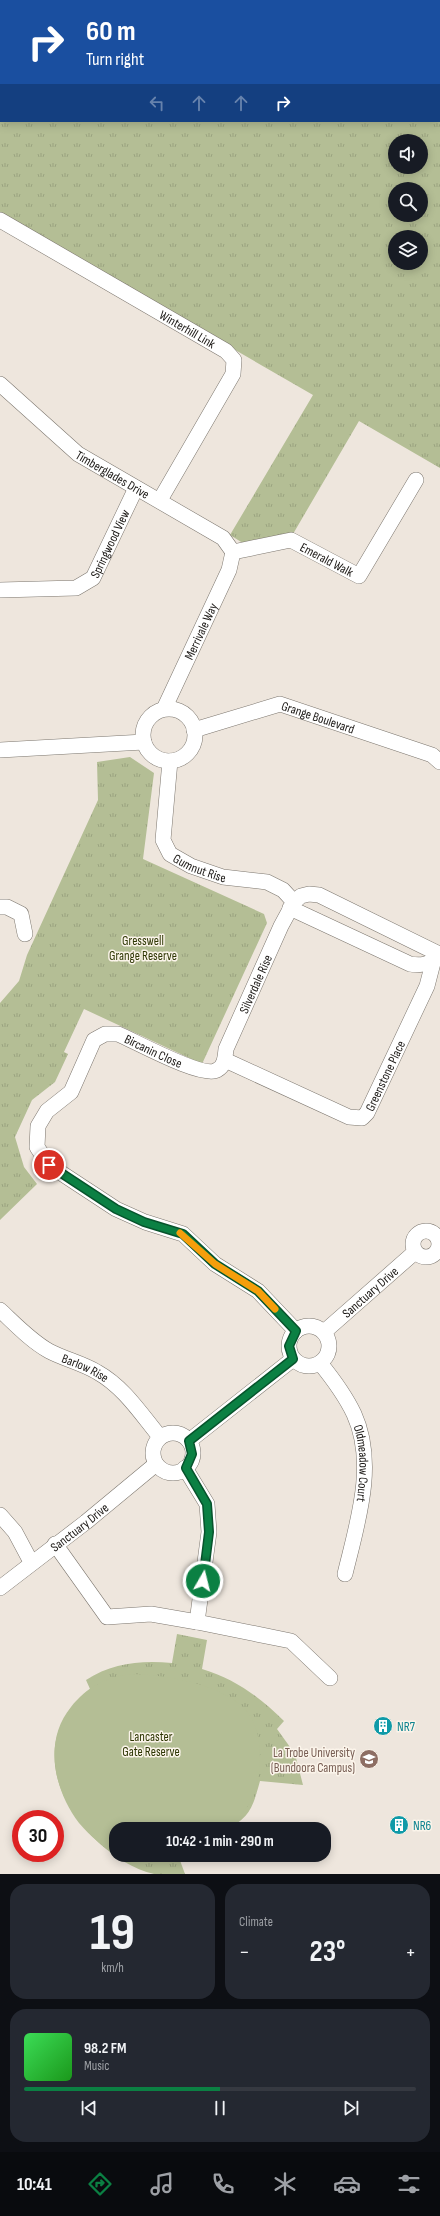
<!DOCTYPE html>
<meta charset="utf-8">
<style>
:root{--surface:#171b24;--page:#242831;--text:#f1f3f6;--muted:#9ea1a6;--line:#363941;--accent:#0b8043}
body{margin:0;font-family:"Sofia Sans Condensed",sans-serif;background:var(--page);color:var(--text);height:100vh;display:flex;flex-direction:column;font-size:15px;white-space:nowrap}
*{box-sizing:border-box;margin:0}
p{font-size:13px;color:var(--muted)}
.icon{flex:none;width:22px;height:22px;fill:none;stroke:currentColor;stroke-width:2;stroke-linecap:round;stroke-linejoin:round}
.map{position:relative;height:1874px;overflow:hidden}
.sheet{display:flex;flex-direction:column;gap:10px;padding:10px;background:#0d0f14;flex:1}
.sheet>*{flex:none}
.banner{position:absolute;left:0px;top:0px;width:440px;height:122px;box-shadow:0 2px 10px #0003;background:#1a4fa0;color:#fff;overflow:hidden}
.buttons{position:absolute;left:388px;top:134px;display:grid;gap:8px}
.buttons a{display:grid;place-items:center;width:40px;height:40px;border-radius:50%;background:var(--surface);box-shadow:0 2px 10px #0003;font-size:20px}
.speed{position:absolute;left:12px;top:1810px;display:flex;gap:8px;font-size:20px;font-weight:700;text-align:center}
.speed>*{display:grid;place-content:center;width:52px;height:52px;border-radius:50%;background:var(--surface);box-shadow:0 2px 10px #0003;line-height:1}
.speed .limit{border:6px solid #d22;background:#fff;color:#111}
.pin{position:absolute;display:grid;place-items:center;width:34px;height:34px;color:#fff;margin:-17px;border:2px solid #fff;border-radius:50%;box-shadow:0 1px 4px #0007}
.me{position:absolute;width:44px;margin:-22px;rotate:8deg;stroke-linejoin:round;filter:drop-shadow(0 0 3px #0008)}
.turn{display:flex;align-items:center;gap:14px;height:84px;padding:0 20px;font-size:18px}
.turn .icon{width:52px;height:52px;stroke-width:2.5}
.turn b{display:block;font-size:28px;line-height:34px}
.lanes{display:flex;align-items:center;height:38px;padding:0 20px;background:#0003;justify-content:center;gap:20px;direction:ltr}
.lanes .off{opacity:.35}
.big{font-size:30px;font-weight:700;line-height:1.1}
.sheet .widget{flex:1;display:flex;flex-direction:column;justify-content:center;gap:6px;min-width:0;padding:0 14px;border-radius:16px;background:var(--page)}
.sheet .dial{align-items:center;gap:0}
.dial b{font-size:52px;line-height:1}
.song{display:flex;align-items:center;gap:12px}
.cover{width:48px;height:48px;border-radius:6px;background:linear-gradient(135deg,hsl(130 70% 55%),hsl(120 70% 35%))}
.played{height:4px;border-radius:2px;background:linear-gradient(90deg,var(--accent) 50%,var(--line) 50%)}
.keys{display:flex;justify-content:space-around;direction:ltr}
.heat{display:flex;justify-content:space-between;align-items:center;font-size:22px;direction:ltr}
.sheet .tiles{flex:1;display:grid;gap:10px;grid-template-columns:1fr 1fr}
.widget:last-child{grid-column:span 2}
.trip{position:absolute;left:109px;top:1822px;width:222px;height:40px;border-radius:16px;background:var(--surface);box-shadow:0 2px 10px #0003;font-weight:700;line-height:40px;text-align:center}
.menu{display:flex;height:64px;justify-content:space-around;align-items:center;background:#090b0e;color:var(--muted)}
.menu .icon{width:28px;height:28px}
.menu .on{color:var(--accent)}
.menu b{font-size:18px;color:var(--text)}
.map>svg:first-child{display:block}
.grass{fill:url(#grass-tufts);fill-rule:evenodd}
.garden{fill:#b4be95}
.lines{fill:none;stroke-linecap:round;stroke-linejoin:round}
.street-casing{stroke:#7c766e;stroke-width:16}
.street{stroke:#fff;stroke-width:15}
.route-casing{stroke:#07532c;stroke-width:10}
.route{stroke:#0b8043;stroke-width:7}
.slow{stroke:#f59e0b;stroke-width:7}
.labels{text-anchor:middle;stroke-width:3;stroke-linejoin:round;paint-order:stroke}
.street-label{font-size:13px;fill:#1b1815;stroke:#fbf4ea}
.park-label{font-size:13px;fill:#2d3603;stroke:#fbf4ea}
.culture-label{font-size:13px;fill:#0d838f;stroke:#fbf4ea;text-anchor:start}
.education-label{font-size:13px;fill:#785e54;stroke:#fbf4ea;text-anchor:end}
</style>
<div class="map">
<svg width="440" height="1874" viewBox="0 0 440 1874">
<defs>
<pattern id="grass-tufts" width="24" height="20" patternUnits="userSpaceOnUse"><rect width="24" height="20" fill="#b4be95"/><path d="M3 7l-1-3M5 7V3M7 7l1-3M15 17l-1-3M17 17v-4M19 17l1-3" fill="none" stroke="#9aa380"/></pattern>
</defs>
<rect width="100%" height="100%" fill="#eee6dd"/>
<g class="grass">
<path d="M0,0H440V468L359,421L293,534L246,545L230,535L313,395L0,214ZM1,1H439V121H1ZM395,141H421V167H395ZM395,189H421V215H395ZM395,237H421V263H395Z"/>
<polygon points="130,757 154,773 143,859 264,914 267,923 202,1064 84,1009 64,1052 68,1054 55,1082 32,1100 15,1137 24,1167 37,1184 0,1220 0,1003 19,981 27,955 98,800 97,762"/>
<path d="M177,1634L207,1640L202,1669C235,1679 260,1697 284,1721L277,1729L295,1754L303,1785L260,1781C253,1806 251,1816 228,1829H116V1855H178L185,1874C175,1874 164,1874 154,1874C134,1870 114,1856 99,1843C51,1799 33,1734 90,1689L86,1680C112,1663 141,1660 172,1663Z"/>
</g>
<path class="garden" d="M131,1674C166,1675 219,1683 245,1709C266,1730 264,1788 245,1810C238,1818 225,1826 214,1828C196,1833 176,1824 157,1822L150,1829H116V1855H134L130,1858H118C104,1847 90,1836 79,1823C54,1790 43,1741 71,1707C87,1687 106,1677 131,1674Z"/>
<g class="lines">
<g class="street-casing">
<g id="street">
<path id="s1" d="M0,220L226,351L234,360L233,374L160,500"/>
<path id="s2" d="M0,384L78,454L223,538L233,552"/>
<path id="s3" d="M233,552L291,540L359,576L416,480"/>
<path id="s4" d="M0,590L76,588L93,578L136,488"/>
<path id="s5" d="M164,709L229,570L233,552"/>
<circle cx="169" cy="735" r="26"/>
<path id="s6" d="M194,730L280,704L432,755L440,762"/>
<polyline points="0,750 144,742"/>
<path id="s7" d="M170,761L163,840L170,854L191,866L223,877L267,882L283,890L294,902"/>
<polyline points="0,907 7,907 21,914 25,934"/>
<path d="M290,908L410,964C421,966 431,965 437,954"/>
<path id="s8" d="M225,1060L349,1117L362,1118L367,1113L427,986L434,959"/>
<circle cx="426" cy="1244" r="13"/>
<path id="s9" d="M0,1310C15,1324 31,1341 49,1351C64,1359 82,1363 97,1372C124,1387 141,1414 160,1437"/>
<circle cx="309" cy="1346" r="20"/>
<path id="s10" d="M296,1331L258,1291L215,1264L183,1234L145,1222L116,1209L49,1165L37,1147L38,1126L47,1111L71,1092L94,1040L105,1034H118C135,1041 203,1079 217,1070C225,1066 225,1057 226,1049L281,926L294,902L301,896L309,894L319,895L437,953"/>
<path id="s11" d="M324,1332L415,1252"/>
<path id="s12" d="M320,1363C333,1379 345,1395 354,1414C377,1464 357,1524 345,1574"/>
<circle cx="173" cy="1453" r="20"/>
<polyline points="189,1441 293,1359"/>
<polyline points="185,1468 207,1504 209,1532 197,1622"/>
<polyline points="0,1515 15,1532 31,1562"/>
<polyline points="55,1544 107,1617 151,1614 197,1622 291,1641 330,1678"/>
<path id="s13" d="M0,1588L86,1522L156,1464"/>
</g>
</g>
<use href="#street" class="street"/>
</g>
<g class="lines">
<g class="route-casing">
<polyline id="route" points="49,1165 116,1209 144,1222 183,1234 215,1264 258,1291 296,1331 289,1346 293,1359 189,1441 192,1454 186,1468 207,1504 209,1532 203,1581"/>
</g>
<use href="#route" class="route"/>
<polyline class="slow" points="180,1233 215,1264 258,1291 275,1309"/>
</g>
<defs>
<g id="building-disc" transform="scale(1)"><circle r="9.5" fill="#0f9aa8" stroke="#fbf4ea"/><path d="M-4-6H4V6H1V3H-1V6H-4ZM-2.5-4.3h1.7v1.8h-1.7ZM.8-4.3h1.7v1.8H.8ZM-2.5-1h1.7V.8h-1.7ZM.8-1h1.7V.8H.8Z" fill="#fff"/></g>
<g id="university-disc" transform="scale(1)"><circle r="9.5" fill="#8d6e63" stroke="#fbf4ea"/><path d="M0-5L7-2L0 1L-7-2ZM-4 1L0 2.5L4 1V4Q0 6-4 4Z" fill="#fff"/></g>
</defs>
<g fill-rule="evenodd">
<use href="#building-disc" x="383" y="1726"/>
<use href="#university-disc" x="369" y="1759"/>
<use href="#building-disc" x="399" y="1825"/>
</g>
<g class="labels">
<g class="street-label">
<text dy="5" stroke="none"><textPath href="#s1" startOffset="217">Winterhill Link</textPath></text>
<text dy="5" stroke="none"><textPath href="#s2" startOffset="145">Timberglades Drive</textPath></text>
<text dy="5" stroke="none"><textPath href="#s4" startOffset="134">Springwood View</textPath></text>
<text dy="5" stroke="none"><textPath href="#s3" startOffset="100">Emerald Walk</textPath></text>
<text dy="5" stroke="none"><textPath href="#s5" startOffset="86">Merrivale Way</textPath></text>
<text dy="5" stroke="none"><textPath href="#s6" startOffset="130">Grange Boulevard</textPath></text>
<text dy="5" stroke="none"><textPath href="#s7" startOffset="128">Gumnut Rise</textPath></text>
<text dy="5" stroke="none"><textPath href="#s10" startOffset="677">Silverdale Rise</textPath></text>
<text dy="5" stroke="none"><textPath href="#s10" startOffset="514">Bircanin Close</textPath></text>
<text dy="5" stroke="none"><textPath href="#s8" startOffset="198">Greenstone Place</textPath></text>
<text dy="5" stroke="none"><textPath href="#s11" startOffset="61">Sanctuary Drive</textPath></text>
<text dy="5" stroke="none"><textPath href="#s9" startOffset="104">Barlow Rise</textPath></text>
<text dy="5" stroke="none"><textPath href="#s12" startOffset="112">Oldmeadow Court</textPath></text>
<text dy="5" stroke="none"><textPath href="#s13" startOffset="100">Sanctuary Drive</textPath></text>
</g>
<g class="park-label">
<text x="143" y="945">Gresswell<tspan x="143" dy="15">Grange Reserve</tspan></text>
<text x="151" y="1741">Lancaster<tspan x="151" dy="15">Gate Reserve</tspan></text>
</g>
<g class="culture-label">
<text x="397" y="1731">NR7</text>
<text x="413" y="1830">NR6</text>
</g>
<g class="education-label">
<text x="355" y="1757">La Trobe University<tspan x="355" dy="15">(Bundoora Campus)</tspan></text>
</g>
</g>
</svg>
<div class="buttons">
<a><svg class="icon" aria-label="sound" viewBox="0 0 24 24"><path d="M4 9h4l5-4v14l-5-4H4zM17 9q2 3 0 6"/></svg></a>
<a><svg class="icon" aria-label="search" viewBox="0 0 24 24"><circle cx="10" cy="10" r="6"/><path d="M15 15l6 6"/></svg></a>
<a><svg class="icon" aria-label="layers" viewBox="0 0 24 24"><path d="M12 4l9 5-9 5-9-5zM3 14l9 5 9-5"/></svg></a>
</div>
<div class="speed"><div class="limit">30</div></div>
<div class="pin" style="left:49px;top:1165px;background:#d93025"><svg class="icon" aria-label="arrive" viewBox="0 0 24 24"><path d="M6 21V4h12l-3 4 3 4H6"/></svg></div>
<svg class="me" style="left:203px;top:1581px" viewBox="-20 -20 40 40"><circle r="17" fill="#0b8043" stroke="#fff" stroke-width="3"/><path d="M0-11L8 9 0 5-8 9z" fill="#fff"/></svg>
<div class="trip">10:42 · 1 min · 290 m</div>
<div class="banner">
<div class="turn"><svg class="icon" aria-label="right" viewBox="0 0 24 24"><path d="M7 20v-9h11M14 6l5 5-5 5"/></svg><div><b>60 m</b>Turn right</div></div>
<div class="lanes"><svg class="icon off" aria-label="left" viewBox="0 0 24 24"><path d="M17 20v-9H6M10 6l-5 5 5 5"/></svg><svg class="icon off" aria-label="ahead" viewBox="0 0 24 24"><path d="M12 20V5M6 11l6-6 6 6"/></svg><svg class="icon off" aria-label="ahead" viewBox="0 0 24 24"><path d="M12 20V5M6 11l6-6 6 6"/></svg><svg class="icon" aria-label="right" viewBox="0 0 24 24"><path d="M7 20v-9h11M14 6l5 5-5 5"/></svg></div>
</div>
</div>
<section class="sheet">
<div class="tiles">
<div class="widget dial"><b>19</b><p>km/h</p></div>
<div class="widget"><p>Climate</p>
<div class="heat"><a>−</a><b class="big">23°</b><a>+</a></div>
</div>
<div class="widget">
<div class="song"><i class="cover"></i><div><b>98.2 FM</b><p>Music</p></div></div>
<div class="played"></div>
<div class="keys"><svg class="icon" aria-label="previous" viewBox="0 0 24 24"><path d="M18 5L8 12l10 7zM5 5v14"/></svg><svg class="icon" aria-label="pause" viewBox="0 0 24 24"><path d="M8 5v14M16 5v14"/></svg><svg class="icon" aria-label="next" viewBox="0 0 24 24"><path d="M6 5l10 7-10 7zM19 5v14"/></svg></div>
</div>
</div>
</section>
<nav class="menu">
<b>10:41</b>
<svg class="icon on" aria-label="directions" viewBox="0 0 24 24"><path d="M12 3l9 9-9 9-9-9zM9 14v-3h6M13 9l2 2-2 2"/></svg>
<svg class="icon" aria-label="music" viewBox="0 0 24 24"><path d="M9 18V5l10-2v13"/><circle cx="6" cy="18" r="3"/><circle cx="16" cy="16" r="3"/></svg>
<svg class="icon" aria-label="phone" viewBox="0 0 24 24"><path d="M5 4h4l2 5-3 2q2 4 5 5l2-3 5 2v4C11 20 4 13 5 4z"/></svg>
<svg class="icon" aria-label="climate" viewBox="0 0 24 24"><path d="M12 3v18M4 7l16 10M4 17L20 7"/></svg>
<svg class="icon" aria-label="car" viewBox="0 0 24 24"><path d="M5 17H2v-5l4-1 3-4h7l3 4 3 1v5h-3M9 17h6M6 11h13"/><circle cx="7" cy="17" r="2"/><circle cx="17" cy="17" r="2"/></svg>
<svg class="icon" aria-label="filters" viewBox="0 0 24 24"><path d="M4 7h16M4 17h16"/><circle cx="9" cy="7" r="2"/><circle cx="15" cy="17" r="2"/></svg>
</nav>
